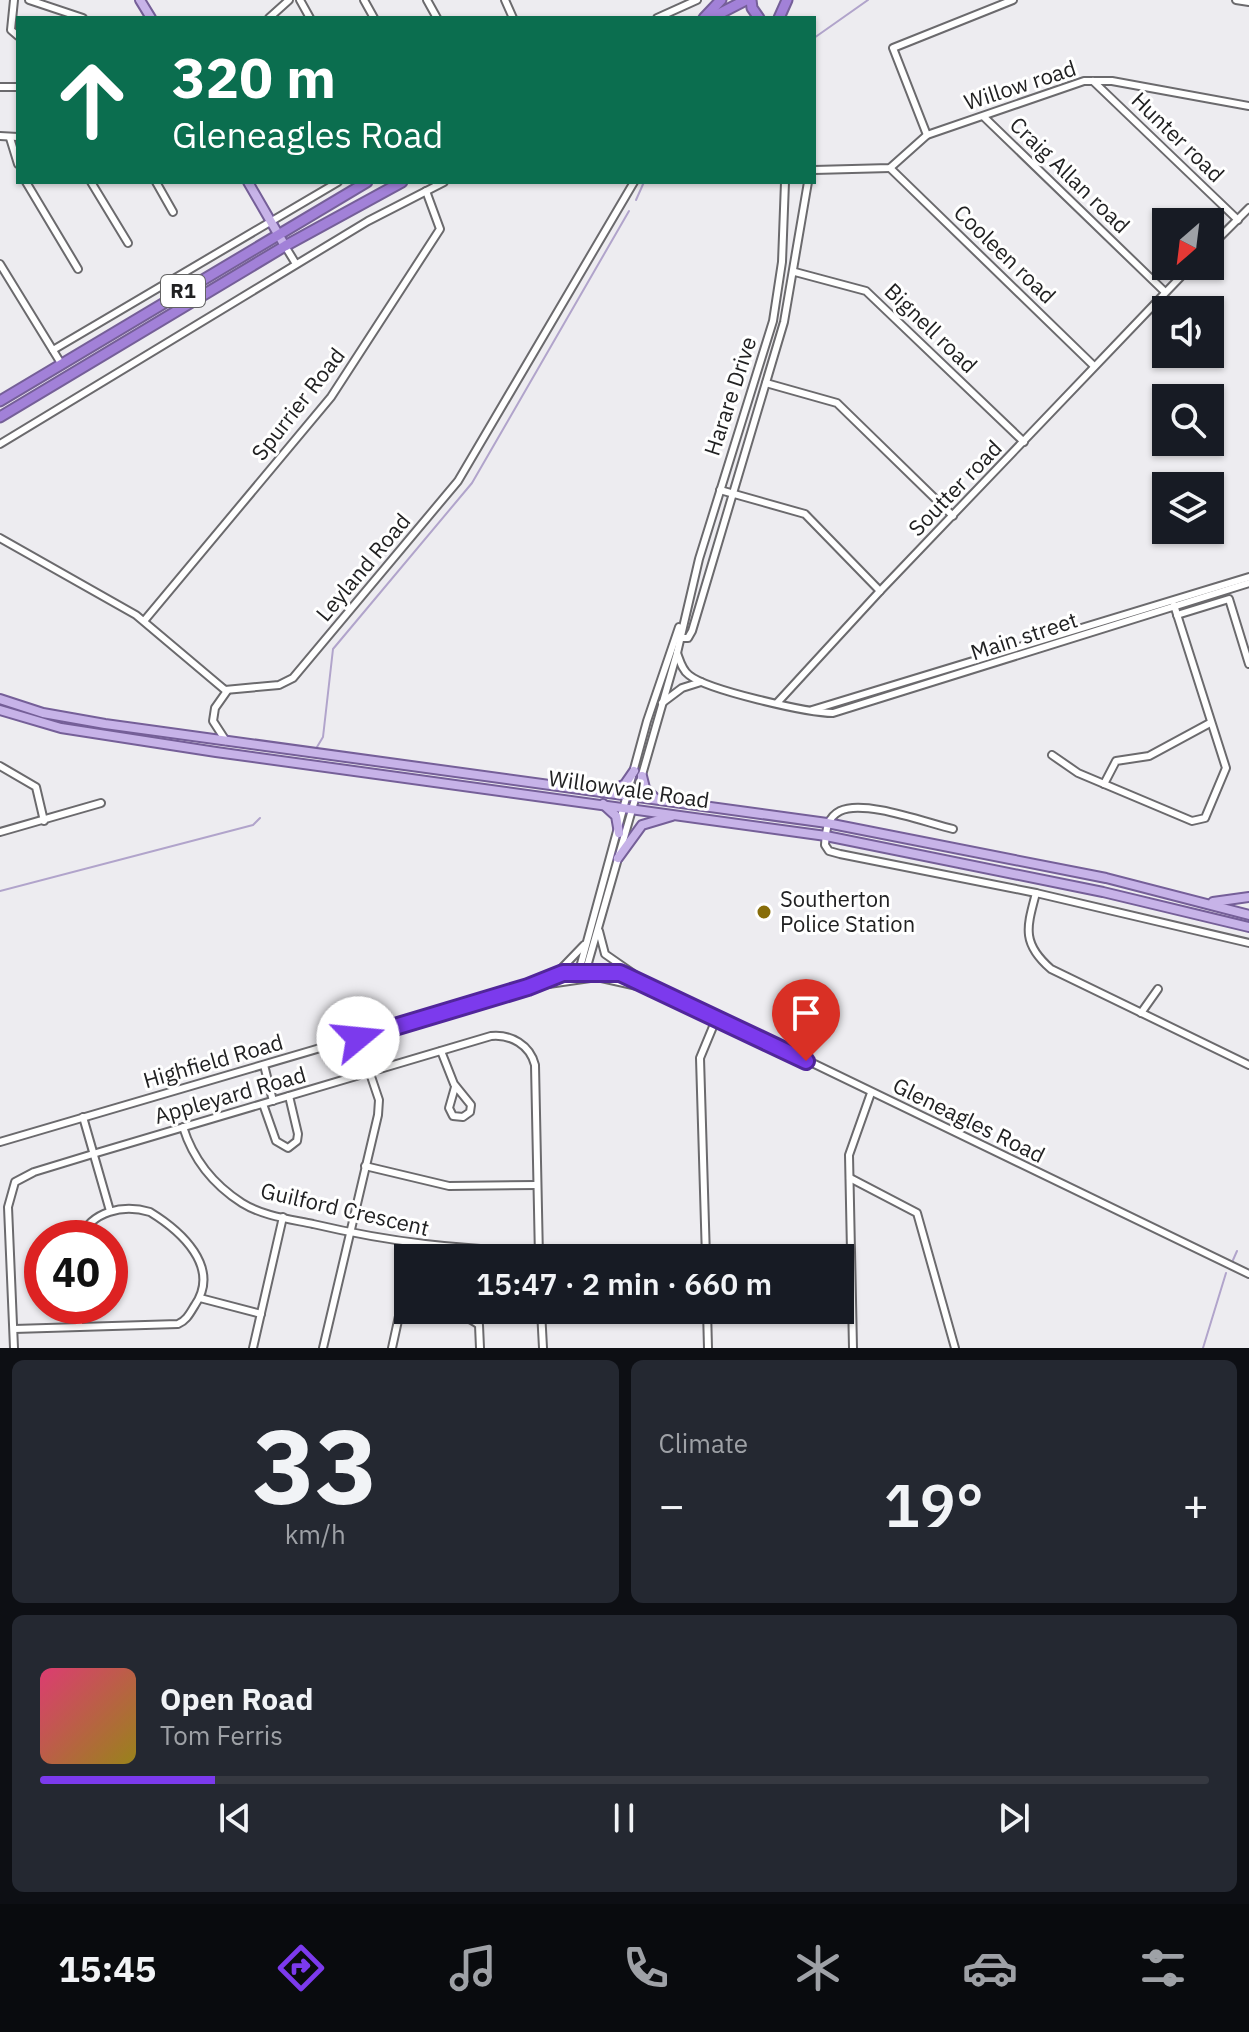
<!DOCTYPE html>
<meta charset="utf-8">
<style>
:root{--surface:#171b24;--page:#242831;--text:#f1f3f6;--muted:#9ea1a6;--line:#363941;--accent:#7c3aed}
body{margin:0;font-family:"IBM Plex Sans",sans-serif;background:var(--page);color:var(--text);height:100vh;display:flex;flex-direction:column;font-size:30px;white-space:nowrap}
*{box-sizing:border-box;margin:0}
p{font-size:26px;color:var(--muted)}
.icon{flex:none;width:44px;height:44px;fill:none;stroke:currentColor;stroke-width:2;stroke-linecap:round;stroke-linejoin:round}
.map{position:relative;height:1348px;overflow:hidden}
.panel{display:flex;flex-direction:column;gap:12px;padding:12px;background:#0d0f14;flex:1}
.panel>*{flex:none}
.top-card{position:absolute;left:16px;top:16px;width:800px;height:168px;border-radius:0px;box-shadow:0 2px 6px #0004;background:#0b6e4f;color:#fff;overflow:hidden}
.needle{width:52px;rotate:208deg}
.fabs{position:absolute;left:1152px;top:208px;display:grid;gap:16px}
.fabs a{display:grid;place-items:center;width:72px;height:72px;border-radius:0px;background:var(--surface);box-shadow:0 2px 6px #0004;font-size:40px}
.speed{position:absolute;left:24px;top:1220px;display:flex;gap:16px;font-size:40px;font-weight:700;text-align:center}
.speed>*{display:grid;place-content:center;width:104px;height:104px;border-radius:50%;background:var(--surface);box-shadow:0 2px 6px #0004;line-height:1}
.speed .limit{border:12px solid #d22;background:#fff;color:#111}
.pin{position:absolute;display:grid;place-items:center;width:68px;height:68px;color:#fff;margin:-82px -34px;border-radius:50% 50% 50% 0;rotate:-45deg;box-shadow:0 0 8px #0007}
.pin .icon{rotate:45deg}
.me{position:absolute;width:88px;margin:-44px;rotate:73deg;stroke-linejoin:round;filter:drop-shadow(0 0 6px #0008)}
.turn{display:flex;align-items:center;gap:28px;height:168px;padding:0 24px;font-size:36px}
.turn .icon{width:104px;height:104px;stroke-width:2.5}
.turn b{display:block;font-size:56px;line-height:68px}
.big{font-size:60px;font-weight:600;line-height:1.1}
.panel .tile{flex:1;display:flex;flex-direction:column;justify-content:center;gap:12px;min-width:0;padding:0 28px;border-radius:12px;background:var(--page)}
.panel .dial{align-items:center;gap:0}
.dial b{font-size:104px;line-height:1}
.song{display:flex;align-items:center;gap:24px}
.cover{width:96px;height:96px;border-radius:12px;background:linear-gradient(135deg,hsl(340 70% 55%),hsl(50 70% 35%))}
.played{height:8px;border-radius:4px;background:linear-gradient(90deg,var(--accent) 15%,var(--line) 15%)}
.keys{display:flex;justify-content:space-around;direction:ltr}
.heat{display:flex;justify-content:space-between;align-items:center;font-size:44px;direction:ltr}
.panel .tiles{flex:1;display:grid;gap:12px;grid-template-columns:1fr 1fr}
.tile:last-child{grid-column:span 2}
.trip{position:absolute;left:394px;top:1244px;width:460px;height:80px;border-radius:0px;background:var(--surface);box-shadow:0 2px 6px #0004;font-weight:600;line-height:80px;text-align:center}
.menu{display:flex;height:128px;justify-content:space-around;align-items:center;background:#090b0e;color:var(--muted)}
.menu .icon{width:56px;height:56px}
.menu .current{color:var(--accent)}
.menu b{font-size:36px;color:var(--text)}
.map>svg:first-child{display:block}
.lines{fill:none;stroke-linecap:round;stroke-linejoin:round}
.stream{stroke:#b1a4cb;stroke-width:2}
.minor-casing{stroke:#6b6a6d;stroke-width:10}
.major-casing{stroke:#755f98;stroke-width:12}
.highway-casing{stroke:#755f98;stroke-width:13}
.minor{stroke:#fff;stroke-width:6}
.major{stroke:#c7b3e8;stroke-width:8}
.highway{stroke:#a281d8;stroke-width:9}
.route-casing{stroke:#51269a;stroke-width:20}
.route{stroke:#7c3aed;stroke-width:14}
.poi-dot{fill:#876c09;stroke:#fff;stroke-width:3}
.labels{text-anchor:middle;stroke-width:6;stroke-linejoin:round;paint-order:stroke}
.shield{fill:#fff;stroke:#646464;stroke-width:2}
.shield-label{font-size:20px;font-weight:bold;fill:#212122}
.street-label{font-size:22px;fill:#212122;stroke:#fff}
.poi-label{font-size:22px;fill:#212122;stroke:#fff;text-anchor:start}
</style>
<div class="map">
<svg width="1249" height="1348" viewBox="0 0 1249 1348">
<rect width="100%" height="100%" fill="#edecf0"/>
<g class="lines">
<g class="stream">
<polyline points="814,38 868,0"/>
<polyline points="636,200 644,182"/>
<polyline points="317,747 323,737 333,649 472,483 629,211"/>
<polyline points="0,891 253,825 260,818"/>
<polyline points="1233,1260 1237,1251"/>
<polyline points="1203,1348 1226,1273"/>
</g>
<g class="minor-casing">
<g id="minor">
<polyline points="14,0 11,30 18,36"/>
<polyline points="29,0 83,18"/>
<polyline points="300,0 310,18"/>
<polyline points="364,0 374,18"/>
<polyline points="427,0 437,18"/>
<polyline points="505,0 513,18"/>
<polyline points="1236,0 1249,2"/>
<polyline points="269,18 289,0"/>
<polyline points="657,18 697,0"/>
<polyline points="1093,81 1238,220"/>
<polyline points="0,87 18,87"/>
<polyline points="984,117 1165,292"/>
<polyline points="927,135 893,48 1013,0"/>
<polyline points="0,136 18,137"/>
<polyline points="10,138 18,164"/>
<polyline points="890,168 1094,366"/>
<polyline points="814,170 890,168 927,135 1084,81 1112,81 1249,106"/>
<polyline points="26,182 78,269"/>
<polyline points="91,182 128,243"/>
<polyline points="156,182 173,212"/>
<polyline points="285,246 296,264"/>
<polyline points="1210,247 1249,208"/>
<polyline points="0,264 62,365"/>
<polyline points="795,272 866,291 1024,442"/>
<polyline points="53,350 338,182"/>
<polyline points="766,383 837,403 953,516"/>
<polyline points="0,444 368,221 444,182"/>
<polyline points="720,490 805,514 880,591 1191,266"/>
<polyline points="0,538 136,615 225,690 279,685 293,678 458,481 634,182"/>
<polyline points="1177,615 1229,599 1249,664"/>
<polyline points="144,621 331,397 440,229 426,191"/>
<polyline points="681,638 688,638 692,631 784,322 808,182"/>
<path d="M677,653C680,661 682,670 689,675C707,690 808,713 833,713L1249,583"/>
<polyline points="662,703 682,688 701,682"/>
<polyline points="777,703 880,591"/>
<polyline points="812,710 1249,577"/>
<polyline points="226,741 213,721 215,708 227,691"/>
<polyline points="1052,755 1078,773 1192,821 1205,818 1226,768 1174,605"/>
<polyline points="0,766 36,787 44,821"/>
<polyline points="1104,784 1116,761 1149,756 1210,723"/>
<path d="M953,829C927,823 864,799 840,811C826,818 826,832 825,845L829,851L840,854L1036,893L1249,943"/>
<polyline points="0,832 101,803"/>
<path d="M1036,893C1027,927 1021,943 1051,969L1249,1065"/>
<polyline points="599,931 605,954 638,977"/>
<polyline points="559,971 584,945"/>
<polyline points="579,971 647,721 679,627"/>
<polyline points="581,976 586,970 677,653 699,559 773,321 782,262 785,182"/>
<path d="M528,987C569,966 604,968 647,983L1249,1274"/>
<polyline points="1141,1013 1158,989"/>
<polyline points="441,1051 454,1084 471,1105 470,1112 463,1117 453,1116 449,1108 455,1087"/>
<polyline points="264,1065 273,1101"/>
<polyline points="263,1104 276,1141 288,1148 297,1141 298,1134 289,1096"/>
<polyline points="83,1117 110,1211"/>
<path d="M183,1127C193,1159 214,1185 242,1203C263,1216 289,1219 313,1224C394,1243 456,1249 539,1252"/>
<polyline points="0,1142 528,987 597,977 655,990"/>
<polyline points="365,1166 449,1186 537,1185"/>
<polyline points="850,1178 917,1213 955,1348"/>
<polyline points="706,1258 700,1058 717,1017"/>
<polyline points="200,1298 261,1314"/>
<polyline points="79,1306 79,1327"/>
<polyline points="541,1310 543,1348"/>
<polyline points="707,1310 708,1348"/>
<path d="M14,1329L178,1324C187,1320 190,1313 195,1305C221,1267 181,1231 150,1212C123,1204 92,1211 80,1238"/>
<path d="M14,1348L8,1207L15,1182L34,1172L93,1154L491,1036C511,1034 530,1045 535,1065L539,1258"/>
<polyline points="253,1348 283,1217"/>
<polyline points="323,1348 378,1115 379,1100 358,1038"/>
<path d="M392,1348L399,1316C416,1305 464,1312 479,1325L480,1348"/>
<polyline points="853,1348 849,1155 871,1093"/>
</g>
</g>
<g class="major-casing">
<g id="major">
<polyline points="140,0 151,18"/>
<polyline points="248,182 285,246"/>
<polyline points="0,699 43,713 105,724 827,823 1106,878 1249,915"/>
<polyline points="0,710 61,728 216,752 826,836 1103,892 1249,927"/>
<polyline points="642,776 645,788 655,798"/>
<polyline points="611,791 625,784 634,771"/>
<polyline points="603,804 616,816 619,833"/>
<polyline points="618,858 642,825 672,816"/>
<polyline points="1213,902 1249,897"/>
</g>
</g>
<g class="highway-casing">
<g id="highway">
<polyline points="751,0 752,8 759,18"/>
<polyline points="704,18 721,0"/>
<polyline points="711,18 746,0"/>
<polyline points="779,18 787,0"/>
<polyline points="0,401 367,182"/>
<polyline points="0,417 285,246 402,182"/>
</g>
</g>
<use href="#minor" class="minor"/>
<use href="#major" class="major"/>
<use href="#highway" class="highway"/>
</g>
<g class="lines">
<g class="route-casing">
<polyline id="route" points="358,1038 528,987 563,973 620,973 806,1061"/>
</g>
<use href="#route" class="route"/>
</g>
<circle class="poi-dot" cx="764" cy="912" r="8"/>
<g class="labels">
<rect class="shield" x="161" y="275" width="44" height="32" rx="6"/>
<g class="shield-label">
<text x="183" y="298">R1</text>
</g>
<g class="street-label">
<text transform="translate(1020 85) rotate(-18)" y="8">Willow road</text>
<text transform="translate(1178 137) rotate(44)" y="8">Hunter road</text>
<text transform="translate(1070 175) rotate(44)" y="8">Craig Allan road</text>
<text transform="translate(1005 254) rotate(44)" y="8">Cooleen road</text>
<text transform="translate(931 328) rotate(44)" y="8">Bignell road</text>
<text transform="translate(730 396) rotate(-72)" y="8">Harare Drive</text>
<text transform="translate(298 404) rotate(-52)" y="8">Spurrier Road</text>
<text transform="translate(955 488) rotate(-46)" y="8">Soutter road</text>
<text transform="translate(363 567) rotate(-50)" y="8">Leyland Road</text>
<text transform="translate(1024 636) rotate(-18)" y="8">Main street</text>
<text transform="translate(629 789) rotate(8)" y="8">Willowvale Road</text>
<text transform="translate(213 1061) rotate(-16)" y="8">Highfield Road</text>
<text transform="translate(230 1095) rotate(-16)" y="8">Appleyard Road</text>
<text transform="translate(969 1120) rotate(26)" y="8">Gleneagles Road</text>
<text transform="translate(345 1209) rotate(13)" y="8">Guilford Crescent</text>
</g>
<g class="poi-label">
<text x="780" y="907">Southerton<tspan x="780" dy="25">Police Station</tspan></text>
</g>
</g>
</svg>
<div class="fabs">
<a><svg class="needle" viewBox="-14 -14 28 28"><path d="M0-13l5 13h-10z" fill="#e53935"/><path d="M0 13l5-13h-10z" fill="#9ea1a6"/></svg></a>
<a><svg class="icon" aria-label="sound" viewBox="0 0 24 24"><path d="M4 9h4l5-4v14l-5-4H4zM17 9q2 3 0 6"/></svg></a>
<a><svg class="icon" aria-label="search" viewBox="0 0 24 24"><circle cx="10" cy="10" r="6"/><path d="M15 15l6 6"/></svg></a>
<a><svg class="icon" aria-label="layers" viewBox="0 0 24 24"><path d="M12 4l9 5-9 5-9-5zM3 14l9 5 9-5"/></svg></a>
</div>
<div class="speed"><div class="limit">40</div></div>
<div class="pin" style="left:806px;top:1061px;background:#d93025"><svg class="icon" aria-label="arrive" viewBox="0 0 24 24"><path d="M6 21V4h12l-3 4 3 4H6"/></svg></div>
<svg class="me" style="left:358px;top:1038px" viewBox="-20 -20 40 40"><circle r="19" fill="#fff"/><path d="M0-13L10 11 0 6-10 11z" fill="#7c3aed"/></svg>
<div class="trip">15:47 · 2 min · 660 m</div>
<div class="top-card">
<div class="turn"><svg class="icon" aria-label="ahead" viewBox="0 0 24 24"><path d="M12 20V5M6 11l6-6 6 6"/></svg><div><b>320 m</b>Gleneagles Road</div></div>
</div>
</div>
<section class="panel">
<div class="tiles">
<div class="tile dial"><b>33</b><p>km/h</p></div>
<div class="tile"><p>Climate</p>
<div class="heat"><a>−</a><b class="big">19°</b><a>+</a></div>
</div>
<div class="tile">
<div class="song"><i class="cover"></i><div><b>Open Road</b><p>Tom Ferris</p></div></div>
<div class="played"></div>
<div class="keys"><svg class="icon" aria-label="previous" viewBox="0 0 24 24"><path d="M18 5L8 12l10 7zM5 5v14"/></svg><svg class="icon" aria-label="pause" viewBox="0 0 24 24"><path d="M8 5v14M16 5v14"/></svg><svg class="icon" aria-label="next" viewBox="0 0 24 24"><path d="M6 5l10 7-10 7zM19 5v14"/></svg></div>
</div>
</div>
</section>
<nav class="menu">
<b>15:45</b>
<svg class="icon current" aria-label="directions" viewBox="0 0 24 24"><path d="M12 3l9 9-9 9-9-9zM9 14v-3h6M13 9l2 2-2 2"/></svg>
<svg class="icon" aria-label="music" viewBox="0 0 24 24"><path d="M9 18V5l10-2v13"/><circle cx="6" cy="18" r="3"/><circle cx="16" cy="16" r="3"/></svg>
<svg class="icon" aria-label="phone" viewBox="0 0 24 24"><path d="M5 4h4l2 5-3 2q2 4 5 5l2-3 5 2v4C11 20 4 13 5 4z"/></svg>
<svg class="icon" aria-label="climate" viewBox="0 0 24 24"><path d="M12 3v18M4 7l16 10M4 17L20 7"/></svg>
<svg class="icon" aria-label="car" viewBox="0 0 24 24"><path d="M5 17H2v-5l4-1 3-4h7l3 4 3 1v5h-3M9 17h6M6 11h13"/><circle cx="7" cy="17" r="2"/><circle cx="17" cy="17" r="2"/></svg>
<svg class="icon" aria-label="filters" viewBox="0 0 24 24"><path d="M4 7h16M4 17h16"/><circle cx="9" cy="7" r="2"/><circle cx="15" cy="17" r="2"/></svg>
</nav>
